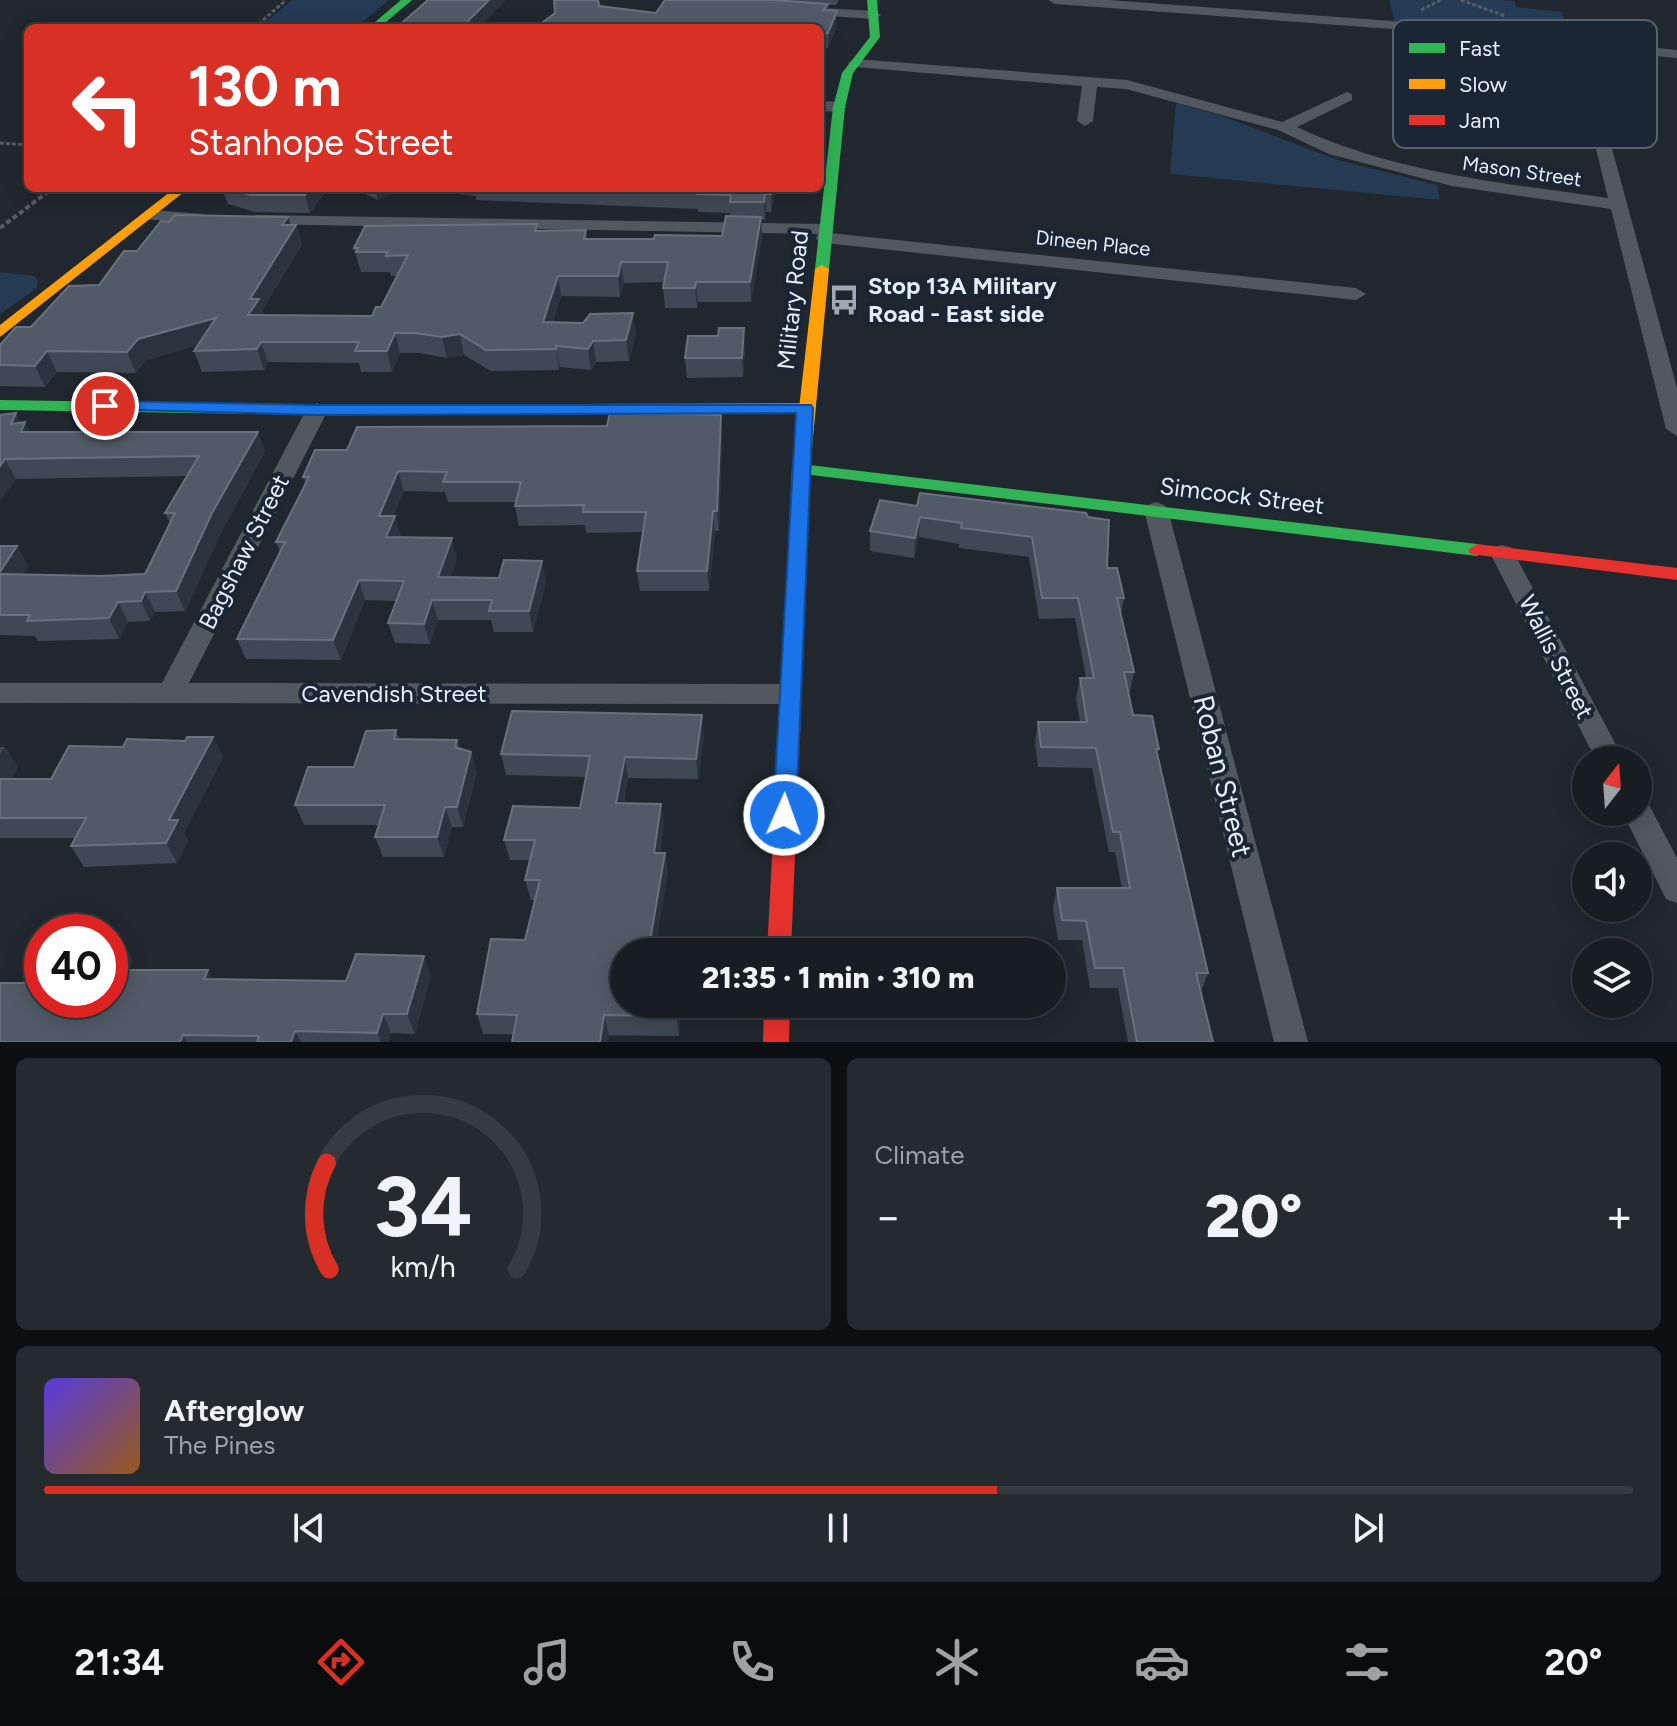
<!DOCTYPE html>
<meta charset="utf-8">
<style>
:root{--surface:#181d22;--page:#252a2f;--text:#f1f3f6;--muted:#9fa2a5;--line:#363b40;--accent:#d93025}
body{margin:0;font-family:Figtree,sans-serif;background:var(--page);color:var(--text);height:100vh;display:flex;flex-direction:column;font-size:30px;white-space:nowrap}
*{box-sizing:border-box;margin:0}
p{font-size:26px;color:var(--muted)}
.icon{flex:none;width:44px;height:44px;fill:none;stroke:currentColor;stroke-width:2;stroke-linecap:round;stroke-linejoin:round}
.map{position:relative;height:1042px;overflow:hidden}
.details{display:flex;flex-direction:column;gap:16px;padding:16px;background:#0d1013;flex:1}
.details>*{flex:none}
.hud{position:absolute;left:24px;top:24px;width:800px;height:168px;border-radius:12px;box-shadow:0 4px 20px #0003,0 0 0 2px var(--line);background:#d93025;color:#fff;overflow:hidden}
.needle{width:52px;rotate:17deg}
.controls{position:absolute;left:1572px;top:746px;display:grid;gap:16px}
.controls a{display:grid;place-items:center;width:80px;height:80px;border-radius:50%;background:var(--surface);box-shadow:0 4px 20px #0003,0 0 0 2px var(--line);font-size:40px}
.speed{position:absolute;left:24px;top:914px;display:flex;gap:16px;font-size:40px;font-weight:700;text-align:center}
.speed>*{display:grid;place-content:center;width:104px;height:104px;border-radius:50%;background:var(--surface);box-shadow:0 4px 20px #0003,0 0 0 2px var(--line);line-height:1}
.speed .limit{border:12px solid #d22;background:#fff;color:#111}
.pin{position:absolute;display:grid;place-items:center;width:68px;height:68px;color:#fff;margin:-34px;border:4px solid #fff;border-radius:50%;box-shadow:0 2px 8px #0007}
.me{position:absolute;width:88px;margin:-44px;rotate:2deg;stroke-linejoin:round;filter:drop-shadow(0 0 6px #0008)}
.turn{display:flex;align-items:center;gap:28px;height:168px;padding:0 32px;font-size:36px}
.turn .icon{width:104px;height:104px;stroke-width:2.5}
.turn b{display:block;font-size:56px;line-height:68px}
.big{font-size:60px;font-weight:800;line-height:1.1}
.details .widget{flex:1;display:flex;flex-direction:column;justify-content:center;gap:12px;min-width:0;padding:0 28px;border-radius:12px;background:var(--page)}
.details .dial{align-items:center;gap:0}
.dial svg{height:208px;overflow:visible;fill:none;stroke:var(--line);stroke-width:7;stroke-linecap:round;text-anchor:middle}
.dial text{fill:var(--text);stroke:none}
.song{display:flex;align-items:center;gap:24px}
.cover{width:96px;height:96px;border-radius:12px;background:linear-gradient(135deg,hsl(250 70% 55%),hsl(30 70% 35%))}
.played{height:8px;border-radius:4px;background:linear-gradient(90deg,var(--accent) 60%,var(--line) 60%)}
.keys{display:flex;justify-content:space-around;direction:ltr}
.heat{display:flex;justify-content:space-between;align-items:center;font-size:44px;direction:ltr}
.details .tiles{flex:1;display:grid;gap:16px;grid-template-columns:1fr 1fr}
.widget:last-child{grid-column:span 2}
.trip{position:absolute;left:610px;top:938px;width:456px;height:80px;border-radius:40px;background:var(--surface);box-shadow:0 4px 20px #0003,0 0 0 2px var(--line);font-weight:800;line-height:80px;text-align:center}
.menu{display:flex;height:128px;justify-content:space-around;align-items:center;background:#0a0c0e;color:var(--muted)}
.menu .icon{width:56px;height:56px}
.menu .active{color:var(--accent)}
.menu b{font-size:36px;color:var(--text)}
.map>svg:first-child{display:block}
.green{fill:#243b53}
.lines{fill:none;stroke-linecap:round;stroke-linejoin:round}
.path-far1{stroke:#575d63;stroke-width:3;stroke-dasharray:4 2;stroke-linecap:butt}
.path{stroke:#575d63;stroke-width:4;stroke-dasharray:5 3;stroke-linecap:butt}
.street{fill:#52585f;fill-rule:evenodd}
.fast{fill:#30b455;fill-rule:evenodd}
.slow{fill:#ff9f0a;fill-rule:evenodd}
.jam{fill:#e5322d;fill-rule:evenodd}
.wall{fill:#3f4955}
.shaded-wall{fill:#2b343e}
.building{fill:#515b67;stroke:#68727e;stroke-width:2}
.route{fill:#1a73e8;stroke:#114b97;stroke-width:2}
.labels{text-anchor:middle;stroke-width:8;stroke-linejoin:round;paint-order:stroke}
.far-street-label{font-size:20px;fill:#e6eef8;stroke:#1a2634}
.poi-label{font-size:24px;font-weight:bold;fill:#e6eef8;stroke:#1a2634;text-anchor:start}
.street-label{font-size:24px;fill:#e6eef8;stroke:#1a2634}
.near-street-label{font-size:28px;fill:#e6eef8;stroke:#1a2634}
.key{fill:#1a2634;stroke:#57626f;stroke-width:2}
.key-label{font-size:22px;fill:#e6eef8}
</style>
<div class="map">
<svg width="1677" height="1042" viewBox="0 0 1677 1042">
<rect width="100%" height="100%" fill="#20272e"/>
<g class="green">
<polygon points="292,0 389,0 355,28 258,28"/>
<polygon points="1389,0 1501,0 1515,1 1516,7 1562,12 1569,39 1395,22"/>
<polygon points="1176,103 1222,116 1338,160 1437,185 1440,200 1170,174"/>
<polygon points="0,272 35,276 38,281 37,288 0,314"/>
</g>
<g class="lines">
<g class="path-far1">
<polyline points="1461,0 1505,16"/>
<polyline points="1421,10 1441,0"/>
<polyline points="254,28 286,0"/>
<polyline points="0,143 28,145"/>
</g>
<polyline class="path" points="0,228 53,188"/>
<g class="street">
<path d="M1048,0H1109L1392,21L1677,50V58L1585,49L1677,388V436L1666,429L1611,209L1452,186L1329,154L1278,130L1126,89L1097,87L1093,121L1085,126L1077,121L1082,86L855,67L848,63L855,59L1127,80L1282,122L1347,92L1352,94V100L1297,127C1395,173 1503,183 1608,198L1571,47L1392,29L1055,4Z"/>
<polygon points="805,7 874,11 881,15 874,19 800,14 800,8"/>
<polygon points="820,101 839,102 847,107 839,112 820,111"/>
<polygon points="151,210 203,214 212,219 203,224 145,219 142,215 145,211"/>
<polygon points="256,215 825,224 834,229 830,233 1356,288 1366,294 1356,300 825,243 819,242 816,238 818,234 250,224 247,220"/>
<polygon points="317,403 328,410 189,683 788,684 798,687 802,694 798,701 788,704 0,703 0,683 162,683 306,410"/>
<polygon points="1156,502 1164,505 1168,510 1308,1042 1274,1042 1144,510 1148,505"/>
<polygon points="1502,545 1511,547 1514,553 1624,760 1596,760 1490,553 1493,547"/>
<polygon points="1638,800 1648,803 1677,858 1677,903 1666,899 1622,812 1638,812"/>
</g>
<g class="fast">
<polygon points="401,0 412,0 379,28 368,28"/>
<polygon points="867,0 877,0 880,37 853,73 845,107 829,269 822,273 815,269 833,107 842,73 870,37"/>
<polygon points="0,400 317,405 805,403 813,408 805,413 317,415 0,410"/>
<polygon points="801,464 1477,544 1486,550 1477,556 795,473 792,469"/>
</g>
<g class="slow">
<polygon points="175,188 189,188 0,337 0,325"/>
<polygon points="822,265 829,269 810,469 806,590 803,595 789,595 786,590 792,469 815,269"/>
</g>
<g class="jam">
<polygon points="1477,544 1677,568 1677,580 1470,554 1468,550"/>
<polygon points="796,583 803,585 806,590 791,952 767,952 786,590 789,585"/>
<polygon points="764,1004 790,1004 789,1042 763,1042"/>
</g>
</g>
<g class="wall">
<polygon points="599,0 600,6 656,13 665,0 839,0 836,5 828,5 828,11 837,11 837,26 828,48 821,49 820,28 535,28"/>
<polygon points="221,188 776,188 771,212 766,212 765,220 761,220 762,236 751,302 698,302 697,308 665,308 663,288 664,282 624,283 620,297 561,296 553,322 636,333 629,361 596,362 591,370 560,367 559,370 491,371 464,355 447,358 420,353 400,353 392,372 361,372 359,363 268,362 264,370 202,372 194,351 198,345 146,360 136,373 57,372 45,387 0,386 0,365 31,327 99,285 137,251 288,217 291,225 296,225 302,245 262,310 264,315 372,316 381,307 397,276 391,276 390,272 361,272 354,248 537,224 538,231 586,230 587,239 654,239 722,236 730,216 730,213 698,212 698,209 476,200 476,196 402,188 378,200 361,192 325,192 310,213 255,212 228,204"/>
<polygon points="718,336 745,347 743,377 687,378 685,358"/>
<polygon points="16,413 21,423 30,432 265,451 221,533 185,611 155,612 150,621 128,622 119,639 38,641 35,636 0,635 0,546 28,566 22,575 99,576 145,574 170,524 165,513 187,476 16,479 0,500 0,415"/>
<polygon points="722,435 719,531 715,531 709,591 640,591 637,571 643,532 586,533 585,525 519,526 515,506 516,502 448,502 445,492 404,491 393,516 395,516 400,537 457,558 450,577 546,581 533,632 494,632 491,620 438,620 430,644 395,643 388,623 396,601 365,600 341,660 246,659 237,639 280,552 276,542 306,484 303,477 347,450"/>
<polygon points="917,506 1086,513 1107,568 1124,598 1121,614 1134,672 1130,692 1128,692 1133,715 1159,749 1157,754 1208,973 1201,992 1213,1042 1128,1042 1118,988 1090,988 1082,940 1058,940 1053,908 1057,888 1122,888 1115,852 1109,852 1092,768 1038,767 1035,742 1038,722 1080,722 1076,699 1080,678 1086,678 1075,618 1039,619 1029,557 959,548 959,544 919,537 914,558 870,551 870,531"/>
<polygon points="396,730 399,739 457,740 460,749 477,772 463,827 452,827 444,857 383,857 375,837 379,825 304,825 295,805 354,767"/>
<polygon points="704,736 698,779 628,778 624,803 661,804 664,824 660,853 665,853 668,873 624,1004 681,1004 679,1036 483,1034 477,1014 525,940 535,900 531,900 525,880 530,860 510,860 504,840 580,808 586,777 506,775 501,754"/>
<polygon points="213,737 223,757 184,833 188,841 177,863 84,867 71,846 76,838 0,838 0,747 5,747 18,767 11,779 51,779 123,747 185,741"/>
<polygon points="121,941 133,961 129,970 213,980 346,981 431,975 415,1034 391,1033 388,1042 0,1042 24,983"/>
</g>
<g class="shaded-wall">
<polygon points="489,0 506,0 479,28 463,26"/>
<polygon points="837,11 837,26 828,48 828,33"/>
<polygon points="310,188 324,188 325,192 310,213 305,195"/>
<polygon points="375,188 402,188 378,200"/>
<polygon points="772,188 776,188 771,212 771,194"/>
<polygon points="765,194 766,212 765,220 764,202"/>
<polygon points="288,217 292,231 296,225 302,245 262,310 265,319 248,315 250,299 282,225"/>
<polygon points="761,217 762,236 751,302 750,282"/>
<polygon points="621,262 624,283 620,297 618,276"/>
<polygon points="558,276 561,296 546,343 543,322"/>
<polygon points="696,282 698,302 697,308 695,288"/>
<polygon points="633,313 636,333 629,361 626,340"/>
<polygon points="216,318 224,338 146,360 136,373 127,352 138,339"/>
<polygon points="744,328 745,347 743,377 742,358"/>
<polygon points="395,333 400,353 392,372 387,351"/>
<polygon points="460,334 464,355 447,358 442,337"/>
<polygon points="593,341 596,362 591,370 588,349"/>
<polygon points="261,342 268,362 264,370 257,349"/>
<polygon points="556,346 560,367 559,370 556,349"/>
<polygon points="47,351 57,372 45,387 35,366"/>
<polygon points="16,413 23,428 25,422 35,442 11,424"/>
<polygon points="721,415 722,435 719,531 717,511"/>
<polygon points="258,432 265,451 221,533 185,611 176,591 212,513"/>
<polygon points="5,459 16,479 0,500 0,466"/>
<polygon points="398,471 404,491 385,536 379,516"/>
<polygon points="713,511 715,531 709,591 707,571"/>
<polygon points="395,516 401,536 392,557 386,537"/>
<polygon points="920,517 919,537 914,558 915,538"/>
<polygon points="452,538 457,558 444,598 438,577"/>
<polygon points="17,546 28,566 10,595 0,577 0,572"/>
<polygon points="542,561 546,581 533,632 529,611"/>
<polygon points="359,580 365,600 341,660 333,640"/>
<polygon points="145,592 155,612 150,621 141,601"/>
<polygon points="432,600 438,620 430,644 424,624"/>
<polygon points="118,602 128,622 119,639 109,618"/>
<polygon points="702,715 704,736 698,779 696,759"/>
<polygon points="213,737 223,757 184,833 188,841 177,863 166,843 169,820"/>
<polygon points="5,747 18,767 0,797 0,754"/>
<polygon points="471,752 477,772 463,827 457,807"/>
<polygon points="625,757 628,778 620,824 616,803"/>
<polygon points="661,804 664,824 657,873 654,853"/>
<polygon points="445,807 452,827 444,857 437,837"/>
<polygon points="665,853 668,873 655,952 650,941"/>
<polygon points="121,941 133,961 121,990 110,973 110,965"/>
<polygon points="424,956 431,975 415,1034 407,1014"/>
<polygon points="208,970 219,990 204,979"/>
<polygon points="677,1004 681,1004 679,1036 676,1016"/>
<polygon points="383,1014 391,1033 388,1042 381,1042 377,1033"/>
<polygon points="604,1015 609,1035 608,1042 600,1042"/>
<polygon points="295,1031 301,1042 291,1042"/>
<polygon points="183,1035 187,1042 180,1042"/>
</g>
<g class="building">
<polygon points="428,0 489,0 463,26 510,28 396,28"/>
<polygon points="554,0 598,0 599,6 656,13 665,0 773,0 828,4 823,10 837,11 828,33 820,34 820,28 535,28 555,13"/>
<polygon points="227,188 310,188 305,195 250,195"/>
<polygon points="611,188 772,188 771,194 765,194 764,202 730,202 731,195 697,194 697,192"/>
<polygon points="175,215 288,217 282,225 296,225 250,299 259,299 248,315 372,316 376,307 381,307 408,255 386,256 387,252 356,252 358,248 354,248 365,226 537,224 535,231 586,230 584,239 654,239 655,235 722,236 726,216 761,217 750,282 696,282 695,288 663,288 668,262 621,262 618,276 558,276 543,322 583,323 590,314 633,313 626,340 593,341 588,349 556,346 556,349 486,350 460,334 442,337 415,333 395,333 387,351 355,351 359,342 261,342 257,349 194,351 216,318 138,339 127,352 47,351 35,366 0,365 0,345 16,327 31,327 69,286 99,285 124,251 137,251 161,221 169,222"/>
<polygon points="719,328 744,328 742,358 685,358 688,336 718,336"/>
<polygon points="16,413 11,424 25,422 21,432 258,432 212,513 176,591 145,592 141,601 118,602 109,618 27,621 30,615 0,615 0,574 99,576 145,574 175,513 165,513 199,456 5,459 0,466 0,415"/>
<polygon points="610,413 721,415 717,511 713,511 707,571 637,571 646,512 583,512 584,505 515,506 521,482 443,482 447,472 398,471 379,516 395,516 386,537 452,538 438,577 499,578 504,560 542,561 529,611 489,611 492,600 432,600 424,624 388,623 404,581 359,580 333,640 237,639 285,542 276,542 309,477 303,477 315,450 347,450 357,427 607,426"/>
<polygon points="920,493 1086,513 1088,517 1109,520 1107,568 1117,568 1124,598 1117,598 1134,672 1124,672 1133,715 1152,716 1159,749 1156,749 1208,973 1196,973 1213,1042 1137,1042 1123,968 1095,968 1086,921 1062,920 1057,888 1130,888 1120,832 1113,832 1096,748 1041,747 1038,722 1087,722 1080,678 1094,678 1078,598 1042,598 1032,537 961,528 962,523 920,517 915,538 870,531 880,500 917,506"/>
<polygon points="0,546 17,546 0,572"/>
<polygon points="512,711 702,715 696,759 625,757 616,803 661,804 654,853 665,853 650,941 672,942 671,952 624,952 624,1004 677,1004 676,1016 604,1015 600,1042 512,1042 517,1015 477,1014 491,939 525,940 540,880 525,880 535,840 504,840 513,806 580,808 590,756 501,754"/>
<polygon points="396,730 394,739 457,740 455,747 471,752 457,807 445,807 437,837 375,837 385,805 295,805 308,767 354,767 366,731"/>
<polygon points="187,737 213,737 169,820 178,820 166,843 71,846 86,818 0,818 0,779 51,779 69,746 123,747 127,739 185,741"/>
<polygon points="110,941 121,941 110,965"/>
<polygon points="42,946 42,1000 110,1000 110,970 208,970 204,979 346,981 356,954 424,956 407,1014 383,1014 377,1033 295,1031 291,1042 257,1042 259,1036 183,1035 180,1042 0,1042 0,983 24,983"/>
</g>
<polygon class="route" points="105,401 317,405 811,405 813,408 796,815 792,822 784,824 776,822 773,815 796,413 317,415 99,409 97,406 99,402"/>
<defs>
<g id="bus-bare" transform="scale(2.4)"><path d="M-5-6H5V4H4V6H2V4H-2V6H-4V4H-5ZM-3.5-4V0h7V-4ZM-3.5 1.2v1.5H-2V1.2ZM2 1.2v1.5H3.5V1.2Z" fill="#a1a8b1" stroke="#1a2634" stroke-width="2.5" paint-order="stroke"/></g>
</defs>
<g fill-rule="evenodd">
<use href="#bus-bare" x="844" y="300"/>
</g>
<g class="labels">
<g class="far-street-label">
<text transform="translate(1522 171) rotate(8)" y="7">Mason Street</text>
<text transform="translate(1093 243) rotate(6)" y="7">Dineen Place</text>
</g>
<g class="poi-label">
<text x="868" y="294">Stop 13A Military<tspan x="868" dy="28">Road - East side</tspan></text>
</g>
<g class="street-label">
<text transform="translate(793 300) rotate(-84)" y="8">Military Road</text>
<text transform="translate(1242 496) rotate(7)" y="8">Simcock Street</text>
<text transform="translate(244 552) rotate(-63)" y="8">Bagshaw Street</text>
<text transform="translate(1556 657) rotate(63)" y="8">Wallis Street</text>
<text x="394" y="702">Cavendish Street</text>
</g>
<g class="near-street-label">
<text transform="translate(1223 776) rotate(76)" y="10">Roban Street</text>
</g>
</g>
<rect x="1393" y="20" width="264" height="128" rx="12" class="key"/>
<rect x="1409" y="43" width="36" height="10" fill="#30b455"/>
<rect x="1409" y="79" width="36" height="10" fill="#ff9f0a"/>
<rect x="1409" y="115" width="36" height="10" fill="#e5322d"/>
<g class="key-label">
<text x="1459" y="56">Fast</text>
<text x="1459" y="92">Slow</text>
<text x="1459" y="128">Jam</text>
</g>
</svg>
<div class="controls">
<a><svg class="needle" viewBox="-14 -14 28 28"><path d="M0-13l5 13h-10z" fill="#e53935"/><path d="M0 13l5-13h-10z" fill="#9fa2a5"/></svg></a>
<a><svg class="icon" aria-label="sound" viewBox="0 0 24 24"><path d="M4 9h4l5-4v14l-5-4H4zM17 9q2 3 0 6"/></svg></a>
<a><svg class="icon" aria-label="layers" viewBox="0 0 24 24"><path d="M12 4l9 5-9 5-9-5zM3 14l9 5 9-5"/></svg></a>
</div>
<div class="speed"><div class="limit">40</div></div>
<div class="pin" style="left:105px;top:406px;background:#d93025"><svg class="icon" aria-label="arrive" viewBox="0 0 24 24"><path d="M6 21V4h12l-3 4 3 4H6"/></svg></div>
<svg class="me" style="left:784px;top:815px" viewBox="-20 -20 40 40"><circle r="17" fill="#1a73e8" stroke="#fff" stroke-width="3"/><path d="M0-11L8 9 0 5-8 9z" fill="#fff"/></svg>
<div class="trip">21:35 · 1 min · 310 m</div>
<div class="hud">
<div class="turn"><svg class="icon" aria-label="left" viewBox="0 0 24 24"><path d="M17 20v-9H6M10 6l-5 5 5 5"/></svg><div><b>130 m</b>Stanhope Street</div></div>
</div>
</div>
<section class="details">
<div class="tiles">
<div class="widget dial"><svg viewBox="0 0 100 80">
<path d="M14 69A42 42 0 1 1 86 69"/>
<path d="M14 69A42 42 0 0 1 13 28" stroke="#d93025"/>
<text x="50" y="56" font-size="32" font-weight="700">34</text>
<text x="50" y="72" font-size="11">km/h</text>
</svg></div>
<div class="widget"><p>Climate</p>
<div class="heat"><a>−</a><b class="big">20°</b><a>+</a></div>
</div>
<div class="widget">
<div class="song"><i class="cover"></i><div><b>Afterglow</b><p>The Pines</p></div></div>
<div class="played"></div>
<div class="keys"><svg class="icon" aria-label="previous" viewBox="0 0 24 24"><path d="M18 5L8 12l10 7zM5 5v14"/></svg><svg class="icon" aria-label="pause" viewBox="0 0 24 24"><path d="M8 5v14M16 5v14"/></svg><svg class="icon" aria-label="next" viewBox="0 0 24 24"><path d="M6 5l10 7-10 7zM19 5v14"/></svg></div>
</div>
</div>
</section>
<nav class="menu">
<b>21:34</b>
<svg class="icon active" aria-label="directions" viewBox="0 0 24 24"><path d="M12 3l9 9-9 9-9-9zM9 14v-3h6M13 9l2 2-2 2"/></svg>
<svg class="icon" aria-label="music" viewBox="0 0 24 24"><path d="M9 18V5l10-2v13"/><circle cx="6" cy="18" r="3"/><circle cx="16" cy="16" r="3"/></svg>
<svg class="icon" aria-label="phone" viewBox="0 0 24 24"><path d="M5 4h4l2 5-3 2q2 4 5 5l2-3 5 2v4C11 20 4 13 5 4z"/></svg>
<svg class="icon" aria-label="climate" viewBox="0 0 24 24"><path d="M12 3v18M4 7l16 10M4 17L20 7"/></svg>
<svg class="icon" aria-label="car" viewBox="0 0 24 24"><path d="M5 17H2v-5l4-1 3-4h7l3 4 3 1v5h-3M9 17h6M6 11h13"/><circle cx="7" cy="17" r="2"/><circle cx="17" cy="17" r="2"/></svg>
<svg class="icon" aria-label="filters" viewBox="0 0 24 24"><path d="M4 7h16M4 17h16"/><circle cx="9" cy="7" r="2"/><circle cx="15" cy="17" r="2"/></svg>
<b>20°</b>
</nav>
